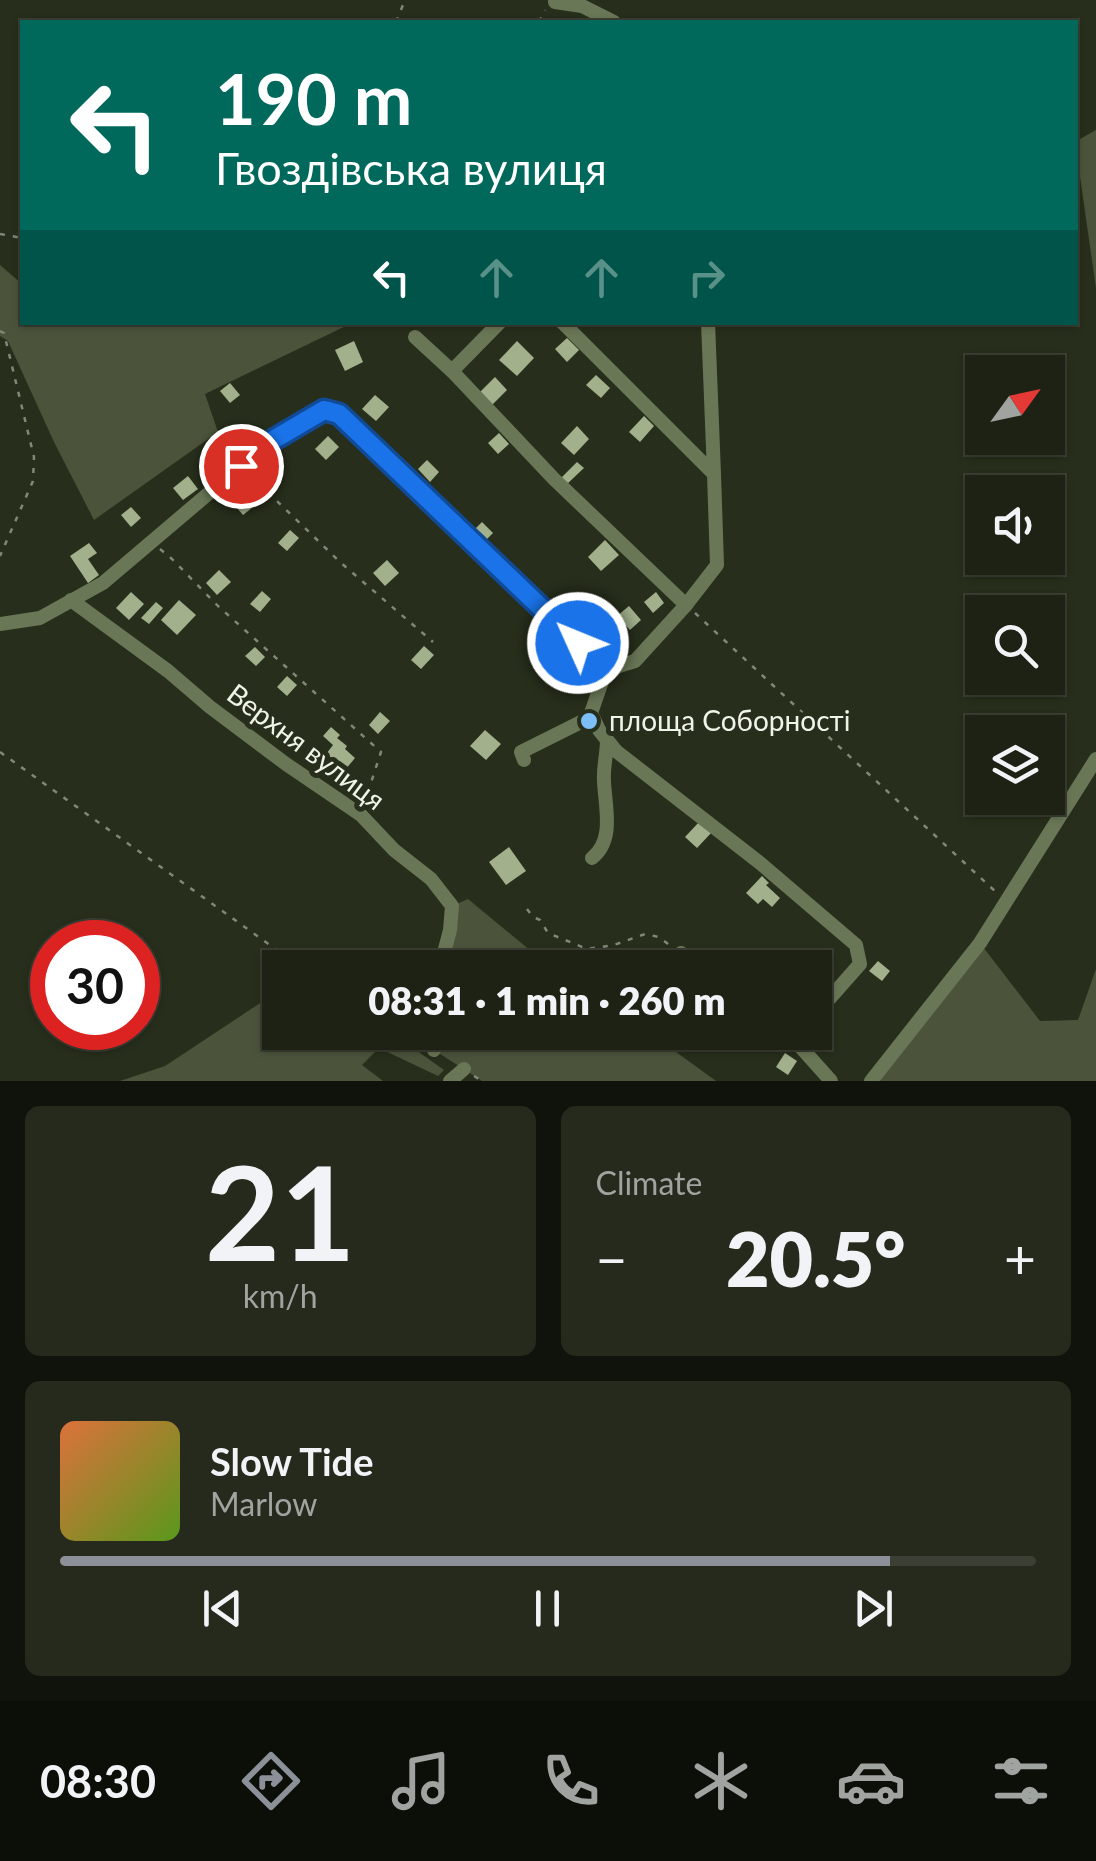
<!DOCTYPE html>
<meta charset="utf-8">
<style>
:root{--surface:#1d2214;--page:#252a1d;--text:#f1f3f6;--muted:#a0a4a0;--line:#3b3f34;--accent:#8c9099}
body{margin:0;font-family:Lato,sans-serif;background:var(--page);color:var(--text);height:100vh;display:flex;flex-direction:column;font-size:38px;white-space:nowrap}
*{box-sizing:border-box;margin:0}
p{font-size:32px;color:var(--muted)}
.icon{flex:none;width:55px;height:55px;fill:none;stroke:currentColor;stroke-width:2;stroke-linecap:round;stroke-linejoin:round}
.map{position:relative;height:1081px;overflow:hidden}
.panel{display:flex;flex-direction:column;gap:25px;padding:25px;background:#10130b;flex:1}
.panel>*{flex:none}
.top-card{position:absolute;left:20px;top:20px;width:1058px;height:305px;border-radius:0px;box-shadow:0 2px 8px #0004,0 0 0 2px var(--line);background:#00695c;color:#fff;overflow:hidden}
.needle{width:65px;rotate:57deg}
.fabs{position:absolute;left:965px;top:355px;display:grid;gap:20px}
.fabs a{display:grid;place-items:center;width:100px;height:100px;border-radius:0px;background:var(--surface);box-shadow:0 2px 8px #0004,0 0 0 2px var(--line);font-size:50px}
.speed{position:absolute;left:30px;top:920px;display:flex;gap:20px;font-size:50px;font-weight:700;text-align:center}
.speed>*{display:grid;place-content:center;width:130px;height:130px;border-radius:50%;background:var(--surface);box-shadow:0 2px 8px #0004,0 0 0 2px var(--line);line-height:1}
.speed .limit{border:15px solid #d22;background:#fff;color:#111}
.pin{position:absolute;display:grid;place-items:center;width:85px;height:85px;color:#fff;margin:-42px;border:5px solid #fff;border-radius:50%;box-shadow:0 2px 10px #0007}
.me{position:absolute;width:110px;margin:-55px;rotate:314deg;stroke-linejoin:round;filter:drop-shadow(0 0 8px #0008)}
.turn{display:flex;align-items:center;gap:35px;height:210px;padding:0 30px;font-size:45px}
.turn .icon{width:130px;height:130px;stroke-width:2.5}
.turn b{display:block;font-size:70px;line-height:85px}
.lanes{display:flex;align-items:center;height:95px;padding:0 30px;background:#0003;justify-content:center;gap:50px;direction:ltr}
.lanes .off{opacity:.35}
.big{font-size:75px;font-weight:800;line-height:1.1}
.panel .card{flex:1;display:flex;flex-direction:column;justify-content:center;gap:15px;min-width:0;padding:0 35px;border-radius:15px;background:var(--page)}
.panel .dial{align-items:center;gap:0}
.dial b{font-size:130px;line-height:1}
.song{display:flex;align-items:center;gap:30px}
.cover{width:120px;height:120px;border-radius:15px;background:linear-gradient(135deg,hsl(20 70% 55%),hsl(90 70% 35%))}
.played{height:10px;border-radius:5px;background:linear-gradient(90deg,var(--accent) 85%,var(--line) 85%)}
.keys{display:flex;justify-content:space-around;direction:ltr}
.heat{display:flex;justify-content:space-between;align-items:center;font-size:55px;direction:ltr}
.panel .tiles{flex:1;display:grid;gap:25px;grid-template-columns:1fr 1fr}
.card:last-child{grid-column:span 2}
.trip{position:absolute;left:262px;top:950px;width:570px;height:100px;border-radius:0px;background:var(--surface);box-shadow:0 2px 8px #0004,0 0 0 2px var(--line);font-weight:800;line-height:100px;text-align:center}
.tabs{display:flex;height:160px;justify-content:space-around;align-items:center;background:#0c0e08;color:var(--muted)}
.tabs .icon{width:70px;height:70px}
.tabs .current{color:var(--accent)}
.tabs b{font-size:45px;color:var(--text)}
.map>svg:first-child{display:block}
.green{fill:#4b543b}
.building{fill:#a2b08c}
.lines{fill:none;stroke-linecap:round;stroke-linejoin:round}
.path{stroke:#828878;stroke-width:2.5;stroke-dasharray:5 8;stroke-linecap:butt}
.minor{stroke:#6a7756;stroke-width:14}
.route-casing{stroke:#114b97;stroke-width:25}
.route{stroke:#1a73e8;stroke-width:18}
.poi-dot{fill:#7dbef9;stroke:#272e1b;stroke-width:4}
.labels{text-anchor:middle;stroke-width:10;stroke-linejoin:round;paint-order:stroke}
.poi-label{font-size:28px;fill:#eff4e8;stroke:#272e1b;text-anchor:start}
.street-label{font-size:28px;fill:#eff4e8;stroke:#272e1b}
</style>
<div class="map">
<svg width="1096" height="1081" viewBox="0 0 1096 1081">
<rect width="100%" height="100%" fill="#272e1b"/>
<g class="green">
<polygon points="1096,130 1096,288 1075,142"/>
<polygon points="0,265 22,284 22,322 352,323 205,394 218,432 94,520 54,442 8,341 0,336"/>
<polygon points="468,899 537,956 554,967 440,968 452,906"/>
<polygon points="980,943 1040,1021 1078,1020 1096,969 1096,1081 871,1081"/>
<polygon points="280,990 280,1032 392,1033 444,1070 438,1076 379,1048 362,1065 383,1081 120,1081 165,1066"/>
<polygon points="428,1033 650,1033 716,1081 482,1081 434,1050"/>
</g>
<g class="building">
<polygon points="567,338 579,350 567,362 555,349"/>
<polygon points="354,341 363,362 345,371 335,350"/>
<polygon points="517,341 534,358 517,376 499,360"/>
<polygon points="596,375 610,388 601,398 586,385"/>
<polygon points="495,377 507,390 492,405 480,392"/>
<polygon points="230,383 240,395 230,403 220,391"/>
<polygon points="375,395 389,407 376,421 362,409"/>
<polygon points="644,416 654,426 640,442 629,432"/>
<polygon points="577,426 589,439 574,455 561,443"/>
<polygon points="243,433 252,444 240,452 232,441"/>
<polygon points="499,433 509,444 498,454 488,443"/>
<polygon points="328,436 339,447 326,460 315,449"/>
<polygon points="215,453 225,467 210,479 200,465"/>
<polygon points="427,460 439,472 430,482 418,469"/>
<polygon points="577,462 584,468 566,485 560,479"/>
<polygon points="188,476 198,489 183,500 173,488"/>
<polygon points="246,489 258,503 243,515 231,501"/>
<polygon points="131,507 141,518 131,527 121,515"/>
<polygon points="482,522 493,533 483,543 472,532"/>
<polygon points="290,530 299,538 287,551 278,543"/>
<polygon points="605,540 619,555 601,571 588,557"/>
<polygon points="89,543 97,553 88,559 99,575 88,583 70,556"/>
<polygon points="387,560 399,573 385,586 373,573"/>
<polygon points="219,570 231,582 217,595 206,583"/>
<polygon points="262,591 271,599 260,612 250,604"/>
<polygon points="131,592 144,604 129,620 116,608"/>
<polygon points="656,592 664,603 653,613 644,602"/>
<polygon points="179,600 196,615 177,635 161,620"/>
<polygon points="156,602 163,608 149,624 141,618"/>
<polygon points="629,606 641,620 630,630 617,616"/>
<polygon points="424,646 434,655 421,669 411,660"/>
<polygon points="255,647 265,657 256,666 245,656"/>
<polygon points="574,652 588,665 575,679 561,665"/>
<polygon points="287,676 297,685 287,696 277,687"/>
<polygon points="380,712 390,721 378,734 369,725"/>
<polygon points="331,727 340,735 337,738 347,746 345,749 355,758 340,776 323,758 333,745 323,736"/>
<polygon points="485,730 501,744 486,760 470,746"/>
<polygon points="700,821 712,832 697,848 685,837"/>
<polygon points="509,847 526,871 506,885 489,862"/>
<polygon points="762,876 769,883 766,885 780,898 772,907 763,899 758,904 746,893"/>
<polygon points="878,961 890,971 882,981 869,971"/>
<polygon points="785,1053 797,1061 788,1075 776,1067"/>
</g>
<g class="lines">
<g class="path">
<polyline points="396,22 405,0"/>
<polyline points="539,22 545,10"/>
<polyline points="0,234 22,238"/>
<polyline points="0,331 4,333 34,457 33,481 0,556"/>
<polyline points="249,474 340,562 433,642"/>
<polyline points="160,549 172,559 218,606 381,752 365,801"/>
<polyline points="695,613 997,893"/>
<polyline points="0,752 302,968"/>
<polyline points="320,774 329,763"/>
<polyline points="527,909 533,917 540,920 548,933 587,949 614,945 645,934 659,937 672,947"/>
<polyline points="405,1032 417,1039"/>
<polyline points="474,1076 482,1081"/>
</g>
<g class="minor">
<polyline points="555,2 582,6 614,22"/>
<polyline points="708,322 714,474"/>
<polyline points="415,337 452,371 554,479 686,605"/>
<polyline points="452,371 500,322"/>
<polyline points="71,600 168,671 210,707 286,764 361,815 394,850 431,879 452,906 450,930 440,968"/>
<polyline points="0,624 40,618 103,583 268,443 323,410 339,414 606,670 635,661 686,605 717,565 714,474 562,322"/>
<polyline points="606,670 591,713 599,730 616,751 760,863 856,945 860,964 815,1015"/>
<polyline points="524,760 521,752 587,719 591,713"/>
<path d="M592,858C615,840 605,807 604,781C603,767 607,754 607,740"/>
<polyline points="681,953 702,968"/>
<polyline points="428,1032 434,1050"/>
<polyline points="783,1032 798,1044 831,1081"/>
<polyline points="450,1081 464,1069"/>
<polyline points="871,1081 980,943 1096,759"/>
</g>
</g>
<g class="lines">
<g class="route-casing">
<polyline id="route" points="241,466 268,443 324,410 339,414 578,643"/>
</g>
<use href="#route" class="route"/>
</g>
<circle class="poi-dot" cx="589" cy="721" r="10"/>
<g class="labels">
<g class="poi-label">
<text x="609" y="731">площа Соборності</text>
</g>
<g class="street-label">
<text transform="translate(306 747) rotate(37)" y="10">Верхня вулиця</text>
</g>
</g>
</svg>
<div class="fabs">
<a><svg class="needle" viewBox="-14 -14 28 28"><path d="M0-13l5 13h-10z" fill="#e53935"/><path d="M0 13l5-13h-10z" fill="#a0a4a0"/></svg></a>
<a><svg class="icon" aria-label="sound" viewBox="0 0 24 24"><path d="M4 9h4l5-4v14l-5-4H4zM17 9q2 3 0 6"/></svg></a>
<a><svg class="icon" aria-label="search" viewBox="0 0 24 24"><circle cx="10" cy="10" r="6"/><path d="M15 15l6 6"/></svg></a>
<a><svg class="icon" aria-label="layers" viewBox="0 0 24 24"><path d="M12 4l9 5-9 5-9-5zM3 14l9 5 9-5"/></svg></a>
</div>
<div class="speed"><div class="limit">30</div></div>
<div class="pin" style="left:241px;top:466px;background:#d93025"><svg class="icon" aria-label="arrive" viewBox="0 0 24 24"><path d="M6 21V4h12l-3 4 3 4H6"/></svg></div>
<svg class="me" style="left:578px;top:643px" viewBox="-20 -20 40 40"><circle r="17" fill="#1a73e8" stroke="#fff" stroke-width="3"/><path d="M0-11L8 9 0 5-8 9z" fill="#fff"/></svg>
<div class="trip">08:31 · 1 min · 260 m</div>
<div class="top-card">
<div class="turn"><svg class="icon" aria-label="left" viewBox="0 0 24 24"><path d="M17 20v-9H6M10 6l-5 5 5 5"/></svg><div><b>190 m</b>Гвоздівська вулиця</div></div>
<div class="lanes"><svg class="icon" aria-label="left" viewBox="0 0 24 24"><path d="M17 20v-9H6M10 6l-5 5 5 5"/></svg><svg class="icon off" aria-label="ahead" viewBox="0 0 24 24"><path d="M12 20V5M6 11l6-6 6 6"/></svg><svg class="icon off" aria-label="ahead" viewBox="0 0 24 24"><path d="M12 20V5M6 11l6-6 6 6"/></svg><svg class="icon off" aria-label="right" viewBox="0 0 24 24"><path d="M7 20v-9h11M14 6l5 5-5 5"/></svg></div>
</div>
</div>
<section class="panel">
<div class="tiles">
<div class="card dial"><b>21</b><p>km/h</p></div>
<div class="card"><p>Climate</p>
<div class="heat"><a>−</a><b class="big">20.5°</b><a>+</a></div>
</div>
<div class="card">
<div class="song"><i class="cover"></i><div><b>Slow Tide</b><p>Marlow</p></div></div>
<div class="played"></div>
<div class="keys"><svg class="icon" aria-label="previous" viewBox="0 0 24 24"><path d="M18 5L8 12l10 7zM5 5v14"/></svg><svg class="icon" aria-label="pause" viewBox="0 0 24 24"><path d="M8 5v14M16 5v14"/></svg><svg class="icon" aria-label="next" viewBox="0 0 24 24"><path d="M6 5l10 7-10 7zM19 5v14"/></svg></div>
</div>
</div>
</section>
<nav class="tabs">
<b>08:30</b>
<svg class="icon current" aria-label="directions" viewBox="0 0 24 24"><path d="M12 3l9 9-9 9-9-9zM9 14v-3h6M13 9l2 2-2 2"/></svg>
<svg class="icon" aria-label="music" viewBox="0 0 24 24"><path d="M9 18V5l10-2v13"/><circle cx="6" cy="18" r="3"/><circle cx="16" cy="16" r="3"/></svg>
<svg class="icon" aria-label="phone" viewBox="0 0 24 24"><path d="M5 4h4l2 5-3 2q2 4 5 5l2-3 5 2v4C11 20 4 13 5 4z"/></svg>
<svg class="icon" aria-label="climate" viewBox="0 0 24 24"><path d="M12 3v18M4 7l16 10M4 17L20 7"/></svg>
<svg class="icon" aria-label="car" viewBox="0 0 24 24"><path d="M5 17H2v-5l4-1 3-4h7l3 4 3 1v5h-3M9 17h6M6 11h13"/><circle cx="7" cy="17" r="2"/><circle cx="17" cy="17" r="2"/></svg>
<svg class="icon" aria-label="filters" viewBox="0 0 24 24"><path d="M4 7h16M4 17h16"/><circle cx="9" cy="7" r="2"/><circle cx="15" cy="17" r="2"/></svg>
</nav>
